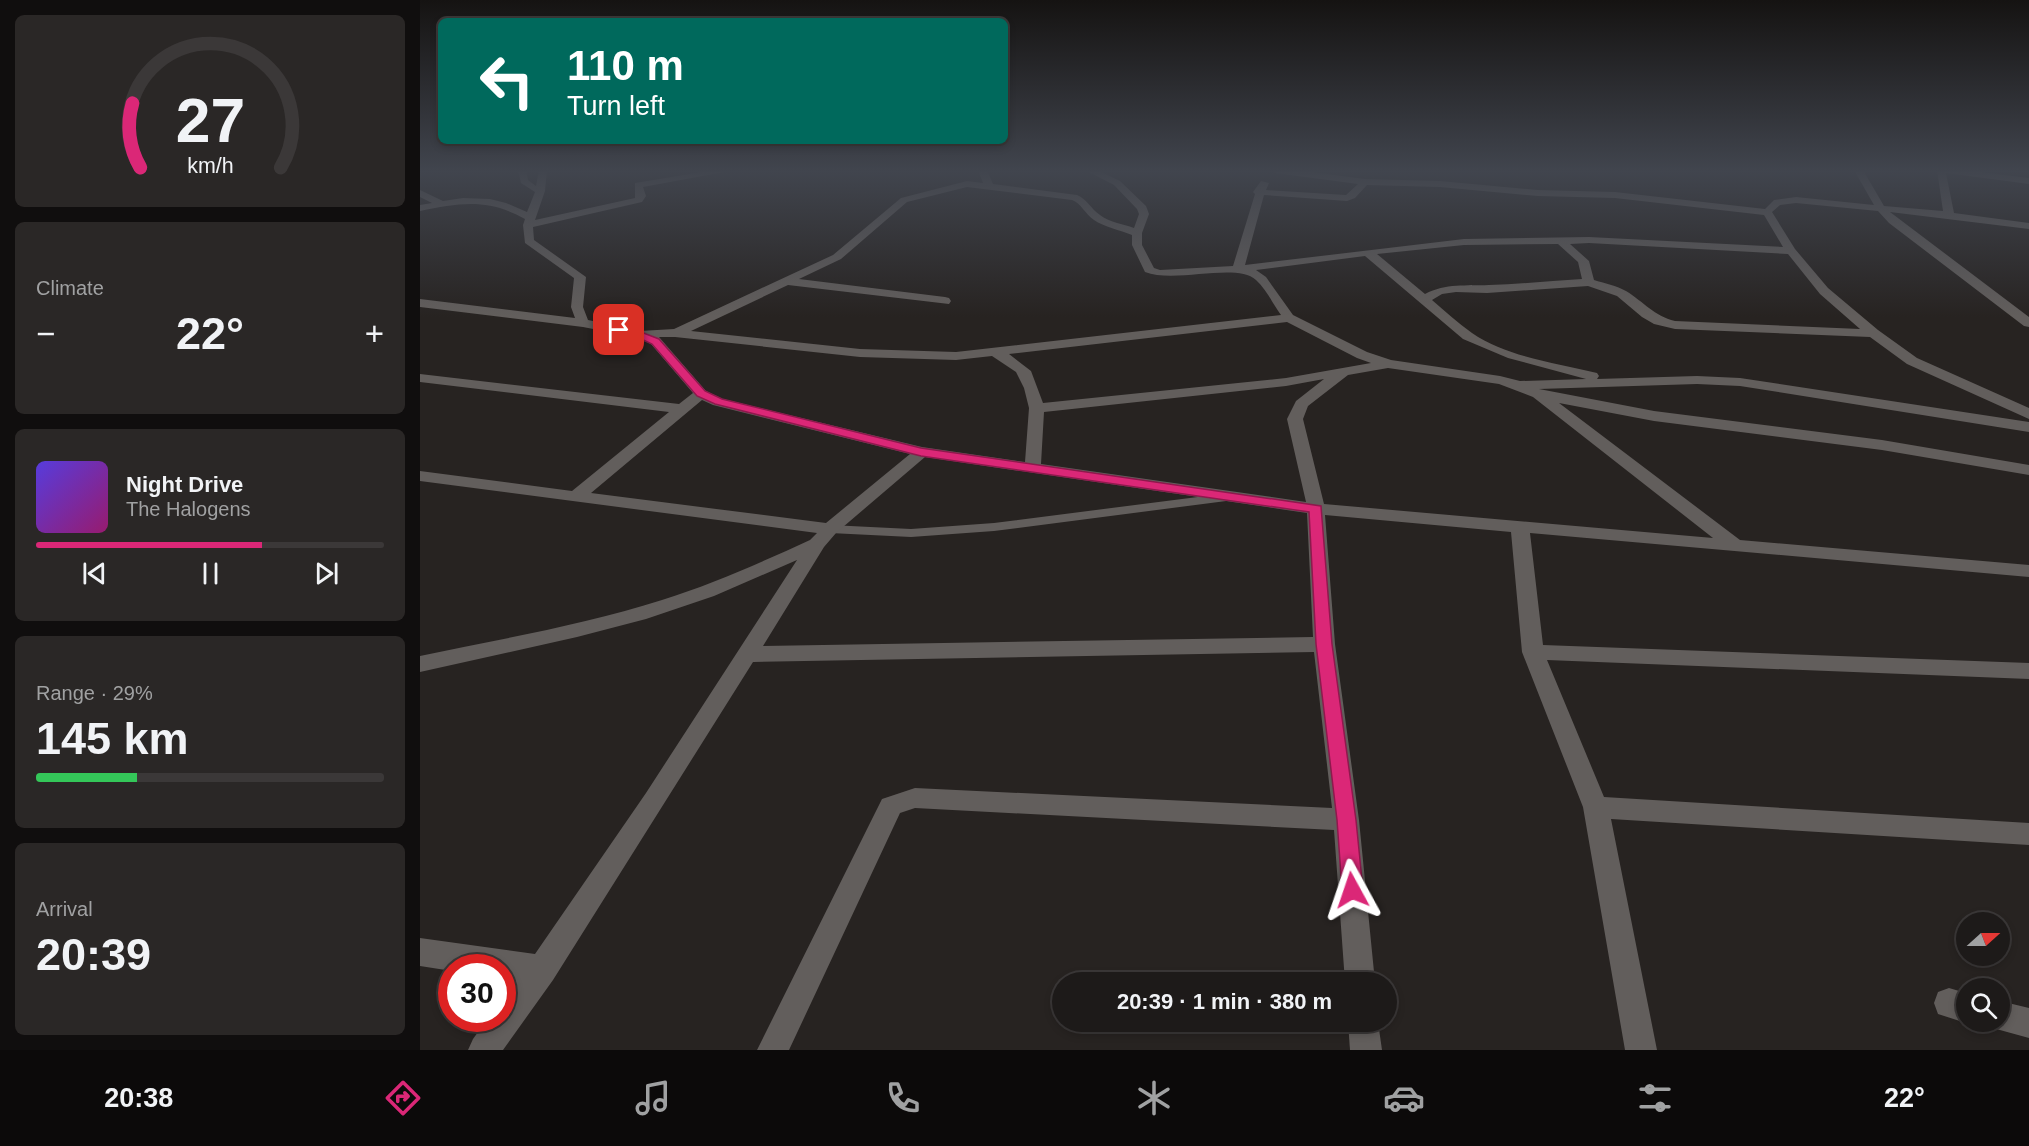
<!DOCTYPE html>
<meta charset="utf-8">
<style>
:root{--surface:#1d1a19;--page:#2a2726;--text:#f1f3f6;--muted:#a0a1a2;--line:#3b3838;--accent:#db2777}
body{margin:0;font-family:Arial,sans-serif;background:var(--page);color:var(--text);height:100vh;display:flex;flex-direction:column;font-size:22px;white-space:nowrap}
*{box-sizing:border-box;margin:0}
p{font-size:20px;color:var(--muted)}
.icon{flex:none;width:33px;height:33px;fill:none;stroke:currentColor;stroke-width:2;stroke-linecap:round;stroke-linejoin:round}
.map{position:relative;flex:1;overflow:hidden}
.side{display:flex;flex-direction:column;gap:15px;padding:15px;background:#100e0e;width:420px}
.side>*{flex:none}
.top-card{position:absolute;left:18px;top:18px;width:570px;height:126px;border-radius:9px;box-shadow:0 3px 9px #0003,0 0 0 2px var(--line);background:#00695c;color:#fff;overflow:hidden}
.needle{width:39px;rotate:69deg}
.controls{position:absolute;left:1536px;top:912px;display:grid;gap:12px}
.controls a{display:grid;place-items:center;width:54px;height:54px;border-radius:50%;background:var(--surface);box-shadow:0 3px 9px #0003,0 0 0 2px var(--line);font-size:30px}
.speed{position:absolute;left:18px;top:954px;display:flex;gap:12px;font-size:30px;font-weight:700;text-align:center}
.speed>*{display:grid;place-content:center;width:78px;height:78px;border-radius:50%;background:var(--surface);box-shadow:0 3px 9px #0003,0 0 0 2px var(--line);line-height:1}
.speed .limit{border:9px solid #d22;background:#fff;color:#111}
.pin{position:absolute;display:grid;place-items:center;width:51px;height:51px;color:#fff;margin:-26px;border-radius:12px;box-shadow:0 3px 9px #0006}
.me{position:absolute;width:66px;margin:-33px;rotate:355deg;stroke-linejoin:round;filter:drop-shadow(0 0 4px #0008)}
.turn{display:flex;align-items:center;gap:21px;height:126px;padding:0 30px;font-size:27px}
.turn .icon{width:78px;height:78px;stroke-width:2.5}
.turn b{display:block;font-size:42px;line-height:51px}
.big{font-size:45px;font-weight:600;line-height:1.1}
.side .widget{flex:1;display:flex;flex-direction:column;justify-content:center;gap:9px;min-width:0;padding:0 21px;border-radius:9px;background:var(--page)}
.side .dial{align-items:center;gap:0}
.dial svg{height:156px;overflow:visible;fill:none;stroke:var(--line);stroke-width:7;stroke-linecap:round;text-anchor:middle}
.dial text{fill:var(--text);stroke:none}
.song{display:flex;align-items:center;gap:18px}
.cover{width:72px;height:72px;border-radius:9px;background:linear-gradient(135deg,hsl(250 70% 55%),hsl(320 70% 35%))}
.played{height:6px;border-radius:3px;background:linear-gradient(90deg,var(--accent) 65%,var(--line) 65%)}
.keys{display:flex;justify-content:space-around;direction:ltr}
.heat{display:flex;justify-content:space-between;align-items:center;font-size:33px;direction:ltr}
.charge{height:9px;border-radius:4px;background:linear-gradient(90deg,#34c759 29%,var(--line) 0)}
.trip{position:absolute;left:632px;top:972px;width:345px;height:60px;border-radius:30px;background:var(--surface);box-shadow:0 3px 9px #0003,0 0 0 2px var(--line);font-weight:600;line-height:60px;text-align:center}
.tabs{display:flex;height:96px;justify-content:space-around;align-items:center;background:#0c0a0a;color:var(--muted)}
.tabs .icon{width:42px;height:42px}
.tabs .selected{color:var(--accent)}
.tabs b{font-size:27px;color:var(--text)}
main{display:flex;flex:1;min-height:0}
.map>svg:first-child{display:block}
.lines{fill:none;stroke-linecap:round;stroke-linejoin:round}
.lane{fill:#625e5c;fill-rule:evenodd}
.street{fill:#625e5c;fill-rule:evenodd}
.route{fill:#db2777;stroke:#8e194d;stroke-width:1.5}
</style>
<main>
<section class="side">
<div class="widget dial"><svg viewBox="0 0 100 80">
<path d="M14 69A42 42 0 1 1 86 69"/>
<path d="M14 69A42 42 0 0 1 10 36" stroke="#db2777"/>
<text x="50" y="56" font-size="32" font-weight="700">27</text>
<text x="50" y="72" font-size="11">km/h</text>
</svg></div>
<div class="widget"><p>Climate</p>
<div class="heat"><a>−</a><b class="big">22°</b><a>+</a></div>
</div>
<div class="widget">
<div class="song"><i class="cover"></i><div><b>Night Drive</b><p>The Halogens</p></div></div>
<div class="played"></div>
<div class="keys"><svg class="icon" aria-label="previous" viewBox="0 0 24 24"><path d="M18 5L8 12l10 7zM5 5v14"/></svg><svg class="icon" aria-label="pause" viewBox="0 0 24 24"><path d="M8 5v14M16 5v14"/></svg><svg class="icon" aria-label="next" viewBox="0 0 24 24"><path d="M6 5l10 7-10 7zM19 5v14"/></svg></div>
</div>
<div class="widget"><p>Range · 29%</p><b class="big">145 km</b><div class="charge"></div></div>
<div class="widget"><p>Arrival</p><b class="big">20:39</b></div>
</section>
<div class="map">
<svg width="1609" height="1050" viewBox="0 0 1609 1050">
<rect width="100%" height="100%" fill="#272321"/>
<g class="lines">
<polygon class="lane" points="809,493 815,497 814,500 574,531 491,537 410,533 403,529 410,525 491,529 574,523"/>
<g class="street">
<path d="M98,170H106L108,180L116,186L119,170H127L125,191L115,220L215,198V183L294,170H315L223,187L226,196L222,202L113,227L114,240L166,277L163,307L168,320L220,331L254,329L413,255L481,198L547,181L563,183L558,170H567L573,184L657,195C667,199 671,209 680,215C689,222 703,224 714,228L719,214L717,209L694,185L665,170H677L700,181L726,206L729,214L722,233V245L734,268L740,270L813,266L835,194L833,192L841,181L849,183L846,190L926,195L938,184L855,173L851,170H876L945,179L1020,181L1118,190L1195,192L1345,209L1354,200L1376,197L1454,205L1434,170H1443L1464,206L1523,211L1517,170H1544L1609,178V184L1526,173L1534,213L1609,223V229L1470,212L1609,317V327L1604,326L1469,223L1458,211L1376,203L1360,205L1352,212L1375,249L1408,288L1458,330L1497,358L1609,408V419L1487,364L1450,337L1255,329L1234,324L1222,317L1197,296L1168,286L1067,293L1036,292L1022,294L1012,300C1025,311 1038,323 1052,333C1087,357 1136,363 1177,373L1179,376L1177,379L1277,376L1320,378L1609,422V432L1320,386L1277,384L1119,389L1234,411L1462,440L1609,465V475L1462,450L1234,421L1139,403L1320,540L1609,565V577L1110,533L1123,645L1609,663V679L1127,660L1184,797L1609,823V845L1191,819L1237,1050H1205L1163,807L1102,652L1091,532L905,515L915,644L939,820L955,982H925L914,830L495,808L480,813L369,1050H337L462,799L495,788L912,808L894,652L333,662L133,980L83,1050H48L53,1039L68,1018H82V999L96,980L82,978V968H32V971L0,966V938L115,954L226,793L377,560L294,596L226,619L157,637L0,672V656C81,639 163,625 242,600C293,584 342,562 390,540L397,533L0,481V471L152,491L249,412L0,382V374L259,404L273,393L231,344L214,337L163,327L0,307V299L155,318L151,307L154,278L105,243L103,225L105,219C68,198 40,203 0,211V205L12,203L0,197V190L23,201L43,198L70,199L86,203L107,212L115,192L101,183ZM947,185L1020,187L1118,196L1195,198L1344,215L1363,247L1169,237L1044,239L825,265L844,195L927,201L935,198ZM547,187L652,200C661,203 665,214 674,220C684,227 700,230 712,235V245L725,272C755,284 816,262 836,280C846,289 853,304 861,315L536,352L440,349L271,331L368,285L529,304L531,301L529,298L525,297L379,279L421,259L487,202ZM1169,243L1368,254L1400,294L1440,329L1255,321C1234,316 1224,302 1206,291C1197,286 1184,283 1174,280L1169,261L1150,244ZM1138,244L1158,262L1162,279C1131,281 1100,284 1069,285C1046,286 1026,283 1005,294L957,254L1044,245ZM945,256L1043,339L1088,358L1166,379L1100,381L1080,376L971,360L947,352L873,315L846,277L836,270ZM867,322L937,358L951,363L866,378L623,403L611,371L589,354ZM239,337H255L440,357L536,360L572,356L596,372L604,388L609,408L605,462L502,447L303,399L286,391ZM968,368L1079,384L1113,397L1293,538L904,504L883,419L888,406L928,375ZM904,379L876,401L867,419L886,502L621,464L624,412L866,386ZM282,400L293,405L490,454L406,523L171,493ZM505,457L887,513L893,637L343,646L404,547L416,533Z"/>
<polygon points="1529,988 1546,993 1546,1022 1550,1022 1546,1023 1518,1014 1514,1003 1518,992"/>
<polygon points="1580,1001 1609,1008 1609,1038 1569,1027 1567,1022 1580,1022"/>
<polygon points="928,1022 958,1022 962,1050 930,1050"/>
</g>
</g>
<linearGradient id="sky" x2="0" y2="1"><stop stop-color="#151312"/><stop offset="0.54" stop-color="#41454e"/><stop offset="1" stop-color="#41454e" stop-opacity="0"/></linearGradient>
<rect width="1609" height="317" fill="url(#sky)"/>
<polygon class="route" points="199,327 221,332 239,339 285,391 302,399 501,448 901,506 912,644 936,820 943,890 940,896 932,899 925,896 922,890 917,820 896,644 889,512 501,456 295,404 277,396 232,344 215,336 196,332 194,330"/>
</svg>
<div class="controls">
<a><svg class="needle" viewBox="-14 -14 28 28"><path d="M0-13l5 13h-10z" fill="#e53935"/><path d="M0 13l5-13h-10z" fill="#a0a1a2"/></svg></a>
<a><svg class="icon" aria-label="search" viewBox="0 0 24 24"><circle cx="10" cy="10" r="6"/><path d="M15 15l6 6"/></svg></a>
</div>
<div class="speed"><div class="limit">30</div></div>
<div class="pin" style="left:199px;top:330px;background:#d93025"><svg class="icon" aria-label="arrive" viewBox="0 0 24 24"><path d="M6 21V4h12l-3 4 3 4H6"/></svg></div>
<svg class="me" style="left:932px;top:890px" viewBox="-20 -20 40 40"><path d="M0-17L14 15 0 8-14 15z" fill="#db2777" stroke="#fff" stroke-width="4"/></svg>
<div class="trip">20:39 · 1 min · 380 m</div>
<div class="top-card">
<div class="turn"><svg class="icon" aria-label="left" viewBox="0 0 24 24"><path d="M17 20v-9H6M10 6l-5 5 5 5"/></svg><div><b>110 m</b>Turn left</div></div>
</div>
</div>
</main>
<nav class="tabs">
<b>20:38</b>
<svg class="icon selected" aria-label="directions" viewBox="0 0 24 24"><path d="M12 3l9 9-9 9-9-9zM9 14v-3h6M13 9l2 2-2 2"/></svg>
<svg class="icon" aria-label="music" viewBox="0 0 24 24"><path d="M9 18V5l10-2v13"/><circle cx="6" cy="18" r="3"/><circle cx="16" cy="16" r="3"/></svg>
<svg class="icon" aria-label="phone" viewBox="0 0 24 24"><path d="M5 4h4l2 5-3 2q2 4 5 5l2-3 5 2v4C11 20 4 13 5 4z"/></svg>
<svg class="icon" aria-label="climate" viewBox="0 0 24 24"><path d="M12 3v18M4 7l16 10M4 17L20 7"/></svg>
<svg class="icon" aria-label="car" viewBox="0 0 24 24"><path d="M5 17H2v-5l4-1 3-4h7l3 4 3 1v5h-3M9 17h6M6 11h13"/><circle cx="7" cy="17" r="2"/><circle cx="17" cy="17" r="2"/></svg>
<svg class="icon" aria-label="filters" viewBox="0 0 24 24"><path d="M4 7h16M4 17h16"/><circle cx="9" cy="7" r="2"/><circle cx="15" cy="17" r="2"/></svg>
<b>22°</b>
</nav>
